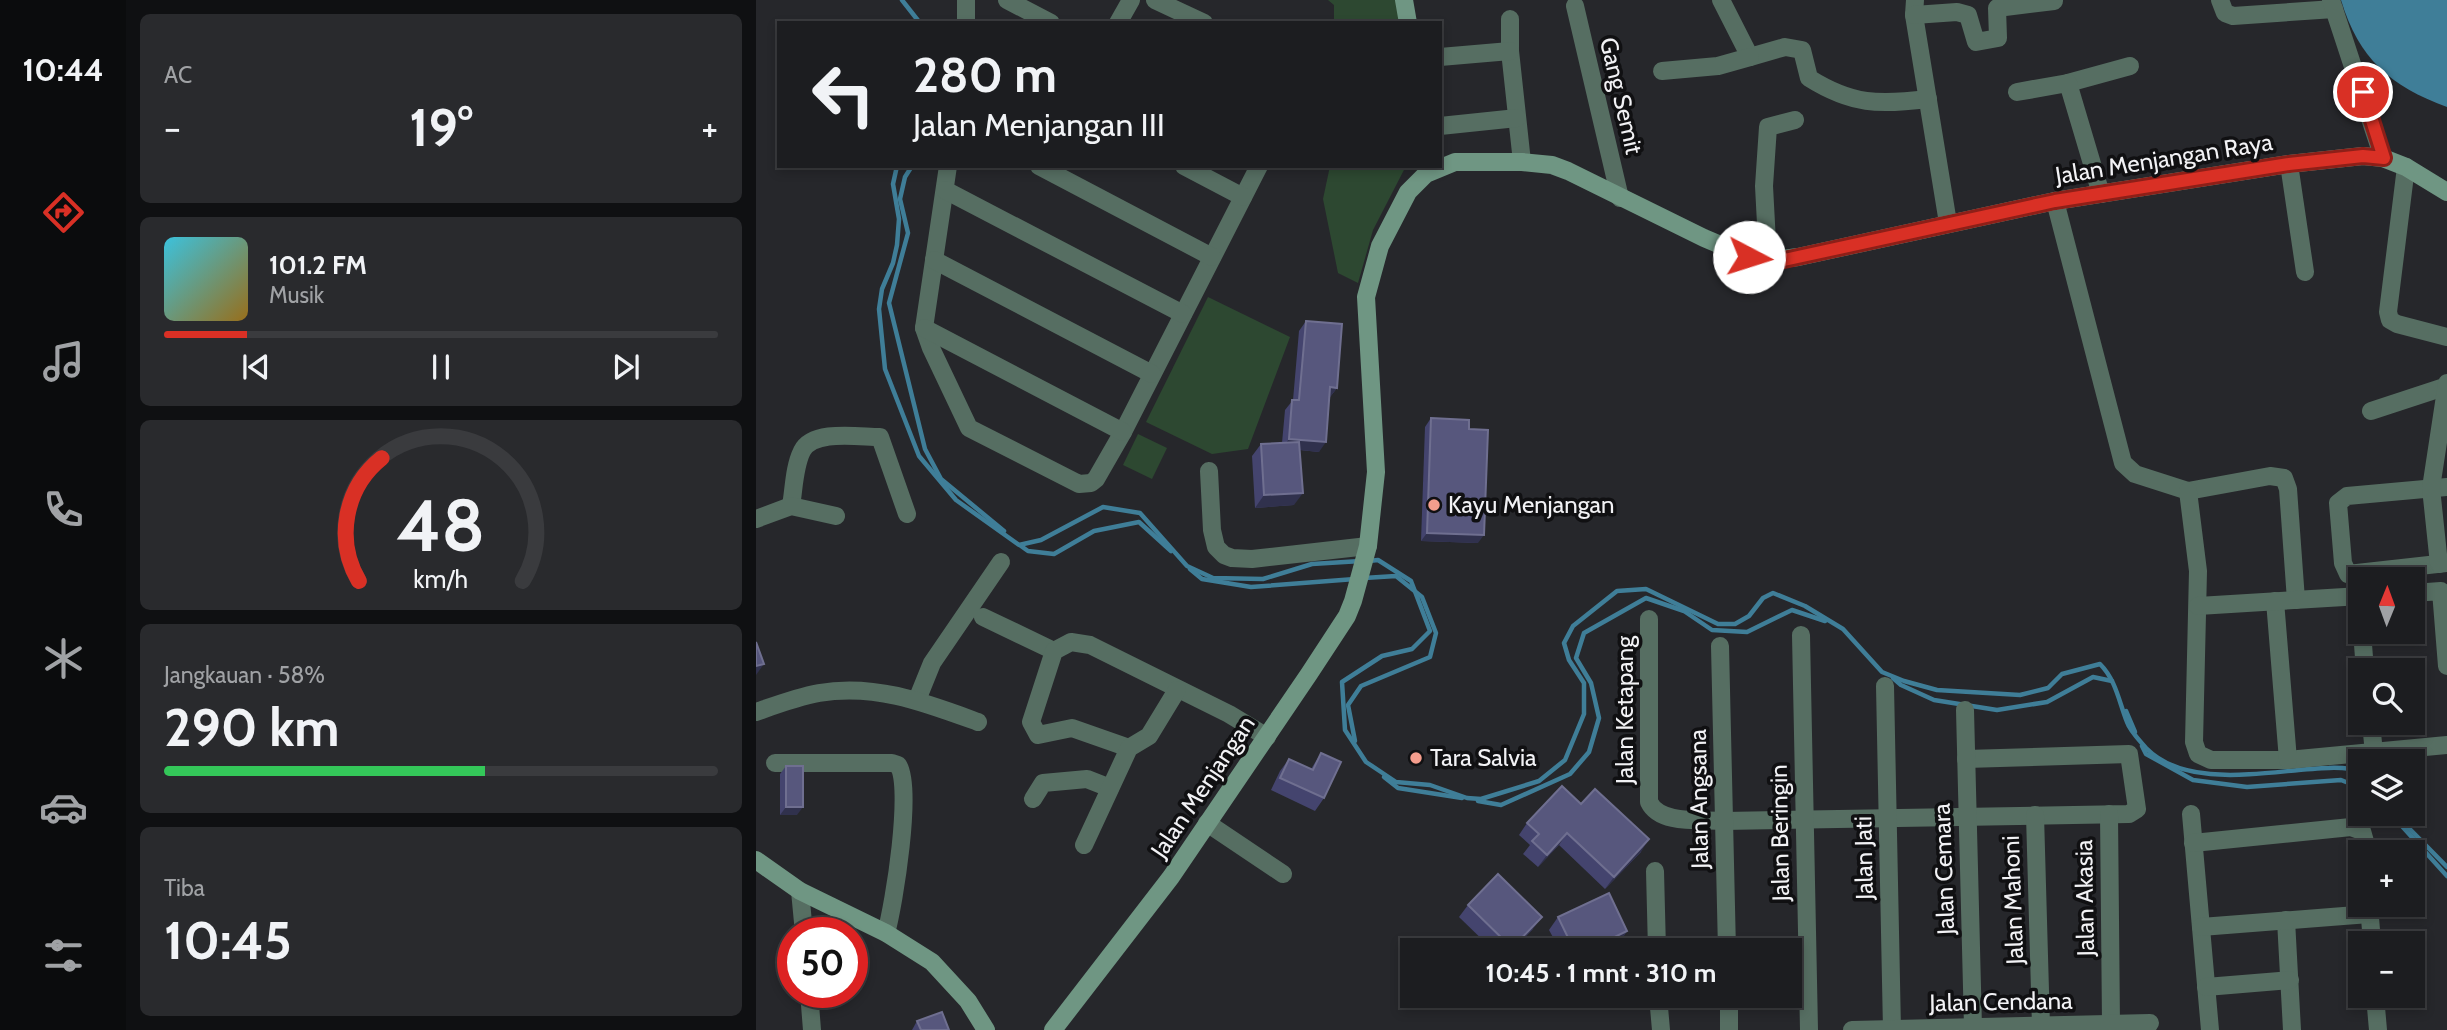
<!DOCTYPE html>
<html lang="id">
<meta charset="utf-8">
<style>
:root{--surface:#1c1d20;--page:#292a2d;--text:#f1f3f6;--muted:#a0a2a5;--line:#3a3b3e;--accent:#d93025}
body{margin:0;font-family:Cabin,sans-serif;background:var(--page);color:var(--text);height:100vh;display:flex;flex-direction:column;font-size:26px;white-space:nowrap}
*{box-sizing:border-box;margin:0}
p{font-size:23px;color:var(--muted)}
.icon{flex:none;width:38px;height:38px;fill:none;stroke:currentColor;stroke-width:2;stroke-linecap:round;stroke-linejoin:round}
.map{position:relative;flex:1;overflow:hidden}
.details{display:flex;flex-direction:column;gap:14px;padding:14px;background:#0f1012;width:630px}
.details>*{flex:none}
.guide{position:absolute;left:21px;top:21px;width:665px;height:147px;border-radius:0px;box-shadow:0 4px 10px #0003,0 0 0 2px var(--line);background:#1c1d20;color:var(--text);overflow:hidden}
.needle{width:46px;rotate:1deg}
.controls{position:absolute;left:1592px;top:567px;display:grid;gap:14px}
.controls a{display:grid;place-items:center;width:77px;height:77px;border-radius:0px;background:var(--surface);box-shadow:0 4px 10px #0003,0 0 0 2px var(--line);font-size:35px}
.speed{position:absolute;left:21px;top:917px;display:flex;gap:14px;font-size:35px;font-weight:700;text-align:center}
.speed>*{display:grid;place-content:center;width:91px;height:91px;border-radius:50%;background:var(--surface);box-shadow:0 4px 10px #0003,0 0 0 2px var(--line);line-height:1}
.speed .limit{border:10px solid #d22;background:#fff;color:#111}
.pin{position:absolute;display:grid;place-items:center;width:60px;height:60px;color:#fff;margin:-30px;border:4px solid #fff;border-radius:50%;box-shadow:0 2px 7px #0007}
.me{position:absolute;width:77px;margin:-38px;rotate:95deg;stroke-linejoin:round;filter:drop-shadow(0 0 5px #0008)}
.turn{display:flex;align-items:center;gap:24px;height:147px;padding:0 21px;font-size:32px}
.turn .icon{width:91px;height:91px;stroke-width:2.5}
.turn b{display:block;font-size:49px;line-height:60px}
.big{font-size:52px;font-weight:800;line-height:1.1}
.details .widget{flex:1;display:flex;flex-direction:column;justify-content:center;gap:10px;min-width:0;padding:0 24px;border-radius:10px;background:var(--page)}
.details .dial{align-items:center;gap:0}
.dial svg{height:182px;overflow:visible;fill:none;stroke:var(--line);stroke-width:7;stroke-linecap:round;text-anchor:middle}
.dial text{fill:var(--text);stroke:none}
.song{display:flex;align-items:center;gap:21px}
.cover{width:84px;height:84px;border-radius:10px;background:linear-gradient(135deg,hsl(190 70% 55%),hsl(40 70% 35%))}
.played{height:7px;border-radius:4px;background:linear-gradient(90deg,var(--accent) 15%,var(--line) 15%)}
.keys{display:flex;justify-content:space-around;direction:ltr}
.heat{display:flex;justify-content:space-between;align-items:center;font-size:38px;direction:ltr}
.charge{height:10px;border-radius:5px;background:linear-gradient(90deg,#34c759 58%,var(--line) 0)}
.trip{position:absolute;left:644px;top:938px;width:402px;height:70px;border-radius:0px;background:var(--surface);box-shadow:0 4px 10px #0003,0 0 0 2px var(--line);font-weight:800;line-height:70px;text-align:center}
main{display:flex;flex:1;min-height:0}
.tab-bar{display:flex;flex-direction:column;width:126px;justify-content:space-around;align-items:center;background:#0b0c0d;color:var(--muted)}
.tab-bar .icon{width:49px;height:49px}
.tab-bar .on{color:var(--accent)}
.tab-bar b{font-size:32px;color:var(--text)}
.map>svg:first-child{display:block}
.green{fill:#2d4831}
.water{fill:#3f7e98}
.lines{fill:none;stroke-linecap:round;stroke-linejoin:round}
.stream{stroke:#3f7e98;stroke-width:4.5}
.street{stroke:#566e62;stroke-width:18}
.secondary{stroke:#6f9683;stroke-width:18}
.wall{fill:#44446e}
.shaded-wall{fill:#30314d}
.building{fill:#57577d;stroke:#6f6f90;stroke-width:2}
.route-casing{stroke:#8d1f18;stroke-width:18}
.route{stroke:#d93025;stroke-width:12}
.poi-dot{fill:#f49d8d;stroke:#101012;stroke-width:2.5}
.labels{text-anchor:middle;stroke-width:7;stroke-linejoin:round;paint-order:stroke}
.street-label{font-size:24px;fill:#f2f2f5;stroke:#101012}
.poi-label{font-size:24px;fill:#f2f2f5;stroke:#101012;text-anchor:start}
</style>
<main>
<nav class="tab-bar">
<b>10:44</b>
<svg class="icon on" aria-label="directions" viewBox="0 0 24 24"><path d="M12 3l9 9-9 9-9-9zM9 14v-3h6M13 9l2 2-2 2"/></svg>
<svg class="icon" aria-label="music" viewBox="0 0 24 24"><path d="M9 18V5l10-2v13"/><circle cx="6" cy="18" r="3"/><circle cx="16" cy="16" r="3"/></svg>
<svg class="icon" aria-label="phone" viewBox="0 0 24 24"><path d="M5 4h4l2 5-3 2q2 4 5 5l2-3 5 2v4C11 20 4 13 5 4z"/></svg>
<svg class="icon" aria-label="climate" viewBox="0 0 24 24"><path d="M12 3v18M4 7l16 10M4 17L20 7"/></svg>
<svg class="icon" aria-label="car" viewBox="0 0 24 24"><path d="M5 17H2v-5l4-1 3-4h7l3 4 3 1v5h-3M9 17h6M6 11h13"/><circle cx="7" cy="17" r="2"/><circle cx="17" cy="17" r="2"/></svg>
<svg class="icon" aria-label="filters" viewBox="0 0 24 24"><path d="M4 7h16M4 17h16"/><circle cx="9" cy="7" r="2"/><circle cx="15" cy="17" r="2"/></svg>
</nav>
<section class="details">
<div class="widget"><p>AC</p>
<div class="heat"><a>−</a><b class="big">19°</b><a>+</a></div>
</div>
<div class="widget">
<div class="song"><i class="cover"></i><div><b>101.2 FM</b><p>Musik</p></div></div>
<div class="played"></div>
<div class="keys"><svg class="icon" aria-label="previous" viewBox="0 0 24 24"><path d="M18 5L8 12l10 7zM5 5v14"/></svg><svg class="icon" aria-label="pause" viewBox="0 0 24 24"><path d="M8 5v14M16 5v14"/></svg><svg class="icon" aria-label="next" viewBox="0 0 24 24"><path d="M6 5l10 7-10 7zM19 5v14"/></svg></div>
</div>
<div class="widget dial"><svg viewBox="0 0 100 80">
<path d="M14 69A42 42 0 1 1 86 69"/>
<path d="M14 69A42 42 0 0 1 24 15" stroke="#d93025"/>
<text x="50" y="56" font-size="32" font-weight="700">48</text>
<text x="50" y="72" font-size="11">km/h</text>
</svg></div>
<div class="widget"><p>Jangkauan · 58%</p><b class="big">290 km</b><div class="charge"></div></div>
<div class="widget"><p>Tiba</p><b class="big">10:45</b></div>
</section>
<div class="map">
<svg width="1691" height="1030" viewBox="0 0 1691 1030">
<rect width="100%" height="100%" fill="#26272b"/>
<g class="green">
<polygon points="572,0 640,0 644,23 578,23 578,5"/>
<polygon points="574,166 650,166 617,230 602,283 582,273 567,199"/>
<polygon points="452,297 534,337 492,449 456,454 390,422"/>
<polygon points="382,434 411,448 396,479 367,465"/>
</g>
<path class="water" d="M1585,0H1691V107C1634,86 1603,59 1585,0Z"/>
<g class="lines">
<g class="stream">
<polyline points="146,0 164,23"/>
<polyline points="141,166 137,184 143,219 141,245 137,263 126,289 123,309 129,369 163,456 200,500 263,545 285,540 347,507 384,513 431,566 457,578 507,579 556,564 605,561"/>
<polyline points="156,166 149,177 144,199 152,233 133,303 169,449 185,479 248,531"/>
<polyline points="265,546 272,551 298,554 338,531 383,522 415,551"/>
<path d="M613,561L622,560L655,581L674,631L656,649L626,656L586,682L589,730L610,762L640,782L674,785L711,798L725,799L783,781L809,760L828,714V683L813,660L808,643L817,626L861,591L890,589L962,624H979L993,616L1007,598L1017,593L1049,606L1087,629L1126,672L1148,681L1181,690L1264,695L1292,688L1306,674L1344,664C1360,680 1363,702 1371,722C1374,731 1384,741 1390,748C1433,792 1519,769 1573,768C1583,767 1594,769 1605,770"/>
<polyline points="434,569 446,579 495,587 599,579"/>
<polyline points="1137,678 1145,685 1178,700 1241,710 1291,702 1337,677 1356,681"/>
<polyline points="1370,711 1379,732"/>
<polyline points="599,741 592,705 605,686 674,657 680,633 666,597 640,576 608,578"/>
<polyline points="1386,746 1390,754 1437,780 1491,787 1585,780 1605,788"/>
<polyline points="628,777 642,788 706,798"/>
<polyline points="722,801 745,805 814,774 833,752 843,718 835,683 820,658 828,633 890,598 928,611 956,630 991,632 1036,610 1069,621"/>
<polyline points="1635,814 1691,876"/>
<polyline points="1639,814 1691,867"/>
</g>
<g class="street">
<polyline points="251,0 295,23"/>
<polyline points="399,0 448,23"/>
<path d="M965,0L994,57L1029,47L1046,50L1053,78C1096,105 1123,105 1172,99"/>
<polyline points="1159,0 1158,15 1192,223"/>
<polyline points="1464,0 1469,13 1477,16 1578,9"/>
<polyline points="1575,0 1627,158"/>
<polyline points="819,6 864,198"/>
<polyline points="1158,15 1201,12 1212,15 1220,42 1242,38 1241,8 1298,1"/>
<polyline points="754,19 754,51 766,162"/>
<polyline points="210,23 210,0"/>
<polyline points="362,23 375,0"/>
<polyline points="684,57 754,51"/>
<polyline points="906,71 962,66 994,57"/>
<polyline points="1312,83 1374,66"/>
<polyline points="1261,92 1312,83 1345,194"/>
<polyline points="684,126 761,118"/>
<polyline points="1533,164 1549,272"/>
<polyline points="192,166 168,328 175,348 213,428 323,484 335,483 340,479 367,432 503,166"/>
<polyline points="283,166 456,257"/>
<polyline points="428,166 487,197"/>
<polyline points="1650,167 1632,312 1634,320 1641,324 1691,337"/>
<polyline points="189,190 427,314"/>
<polyline points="1299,201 1367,463 1379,474 1432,491 1514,476 1528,478 1532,489 1540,600"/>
<polyline points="178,260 396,374"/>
<polyline points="1012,261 1008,186 1012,127 1039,120"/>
<polyline points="168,328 367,432"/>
<polyline points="1615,411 1691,386"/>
<polyline points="453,471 456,530 460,547 468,555 476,558 496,559 612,546"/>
<polyline points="1691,487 1591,496 1582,503 1587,563 1592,574 1691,563"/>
<polyline points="1432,491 1442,571 1438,742 1442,754 1455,760 1532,760 1691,745"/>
<path d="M35,506C38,489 38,467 46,451C57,429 103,437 124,437L151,514"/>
<polyline points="0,519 35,506 80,516"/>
<polyline points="1683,564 1675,488 1691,383"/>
<polyline points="1657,593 1685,591 1691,666"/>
<polyline points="1602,596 1605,624"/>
<polyline points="1519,601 1532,760"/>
<polyline points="1442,606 1605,596"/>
<polyline points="227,617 298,651"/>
<path d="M893,619V802C904,825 945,819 968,821L1373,814L1381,809L1373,754L1210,759"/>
<polyline points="1606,632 1609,670"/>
<polyline points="1045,635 1053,1030"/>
<polyline points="964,646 971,950"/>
<polyline points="1129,686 1136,1030"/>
<polyline points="161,700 176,663 245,562"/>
<polyline points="1209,710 1217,1027"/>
<path d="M0,712C20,705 41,697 63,693C119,683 170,703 222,722"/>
<polyline points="1615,723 1618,753"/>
<polyline points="373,748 316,728 282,735 275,722 298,651 315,642 334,645 473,714 511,737"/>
<path d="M19,763H136L142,765C157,786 138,905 130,933"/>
<polyline points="277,799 287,783 331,779 354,788"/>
<polyline points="1353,814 1355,1024"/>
<polyline points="1435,814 1454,1030"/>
<polyline points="1279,815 1285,1026"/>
<polyline points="451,823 527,874"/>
<polyline points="1437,843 1595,827 1606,831 1612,852"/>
<polyline points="328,845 373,748 393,736 421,690"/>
<polyline points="899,871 901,950"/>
<polyline points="44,891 48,933"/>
<polyline points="1613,905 1616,943"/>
<polyline points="1530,920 1536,1030"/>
<polyline points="1445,927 1613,914"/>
<polyline points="1450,987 1534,980"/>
<polyline points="53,992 56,1030"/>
<polyline points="902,996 905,1030"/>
<polyline points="973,996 973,1030"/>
<polyline points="1619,996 1622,1030"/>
<polyline points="1096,1030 1394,1023"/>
</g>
<g class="secondary">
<polyline points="648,0 652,23"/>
<polyline points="0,860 44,891 130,933 176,962 212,1001 230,1030"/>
<polyline points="297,1030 415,877 553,674 591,616 597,601 612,546 620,472 610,297 624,246 652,192 670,174 699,162 766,162 796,165 812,171 948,238 993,257 1012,261 1042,257 1299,201 1533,164 1607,156 1627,158 1650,167 1691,192"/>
</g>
</g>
<g class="wall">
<polygon points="550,321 581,388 574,397 563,452 544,450 538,505 499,508 496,456 505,444 526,443 529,410 537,400 543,331"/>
<polygon points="675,418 713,429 722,543 665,541 669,427"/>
<polygon points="565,753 568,798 559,811 515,790 524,771 533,759 555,769"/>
<polygon points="30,766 41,815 24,815 24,774"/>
<polygon points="825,804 885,852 849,889 803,845 782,867 767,854 774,845 763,835 771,823"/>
<polygon points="712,905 777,929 757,950 737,950 703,917"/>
<polygon points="802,917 871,931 863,943 848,950 804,950 793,930"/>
<polygon points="161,1021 193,1030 156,1030"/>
</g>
<g class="shaded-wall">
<polygon points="574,387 581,388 574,397 568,397"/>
<polygon points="533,439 570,442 563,452 526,448"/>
<polygon points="547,493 538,505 499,508 508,495"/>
<polygon points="671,533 728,535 722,543 665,541"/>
<polygon points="8,664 0,675 0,666"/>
<polygon points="30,807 47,807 41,815 24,815"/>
<polygon points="811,833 803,845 782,867 791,855"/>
<polygon points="893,839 885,852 849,889 858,877"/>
<polygon points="786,917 777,929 757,950 754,950"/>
<polygon points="871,931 863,943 848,950 832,950"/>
</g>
<g class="building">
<polygon points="550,321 586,324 581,388 574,387 570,442 533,439 536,400 543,400"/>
<polygon points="675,418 713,420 713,429 732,430 728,535 671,533"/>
<polygon points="543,442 547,493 508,495 505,444"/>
<polygon points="0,642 8,664 0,666"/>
<polygon points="565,753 585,762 568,798 524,778 533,759 557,770"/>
<rect x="30" y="766" width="17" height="41"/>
<polygon points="806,786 825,804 839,789 893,839 858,877 811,833 791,855 776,841 783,834 771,823"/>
<polygon points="742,874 786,917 756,948 712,905"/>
<polygon points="853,893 871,931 832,950 818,950 802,917"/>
<polygon points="186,1012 193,1030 165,1030 161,1021"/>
</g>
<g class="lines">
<g class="route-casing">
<polyline id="route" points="993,257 1012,261 1028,260 1299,201 1533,164 1607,156 1628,158 1607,92"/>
</g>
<use href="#route" class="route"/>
</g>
<g class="poi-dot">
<circle cx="678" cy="505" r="7"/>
<circle cx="660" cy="758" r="7"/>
</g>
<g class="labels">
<g class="street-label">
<text transform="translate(865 96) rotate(77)" y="8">Gang Semit</text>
<text transform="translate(1408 159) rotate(-9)" y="8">Jalan Menjangan Raya</text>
<text transform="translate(869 710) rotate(-90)" y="8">Jalan Ketapang</text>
<text transform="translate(447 787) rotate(-56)" y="8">Jalan Menjangan</text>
<text transform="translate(943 799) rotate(-91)" y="8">Jalan Angsana</text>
<text transform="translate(1024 833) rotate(-91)" y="8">Jalan Beringin</text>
<text transform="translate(1108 858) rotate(-91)" y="8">Jalan Jati</text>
<text transform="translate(1188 869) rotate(-92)" y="8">Jalan Cemara</text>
<text transform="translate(1329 898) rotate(-91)" y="8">Jalan Akasia</text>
<text transform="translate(1257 900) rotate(-92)" y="8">Jalan Mahoni</text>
<text transform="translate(1245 1002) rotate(-1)" y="8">Jalan Cendana</text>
</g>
<g class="poi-label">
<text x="692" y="513">Kayu Menjangan</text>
<text x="674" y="766">Tara Salvia</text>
</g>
</g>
</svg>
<div class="controls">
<a><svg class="needle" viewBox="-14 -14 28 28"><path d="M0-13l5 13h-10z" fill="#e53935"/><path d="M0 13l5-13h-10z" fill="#a0a2a5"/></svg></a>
<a><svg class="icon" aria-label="search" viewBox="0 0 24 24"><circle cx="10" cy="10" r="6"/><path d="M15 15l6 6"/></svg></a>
<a><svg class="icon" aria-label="layers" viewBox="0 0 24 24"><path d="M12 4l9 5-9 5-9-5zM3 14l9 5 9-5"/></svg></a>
<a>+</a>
<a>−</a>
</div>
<div class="speed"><div class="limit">50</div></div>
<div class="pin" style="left:1607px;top:92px;background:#d93025"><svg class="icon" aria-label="arrive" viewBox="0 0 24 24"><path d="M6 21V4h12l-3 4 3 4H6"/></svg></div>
<svg class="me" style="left:993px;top:257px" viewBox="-20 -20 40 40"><circle r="19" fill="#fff"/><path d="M0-13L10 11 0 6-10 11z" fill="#d93025"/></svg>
<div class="trip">10:45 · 1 mnt · 310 m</div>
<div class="guide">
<div class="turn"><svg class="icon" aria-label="left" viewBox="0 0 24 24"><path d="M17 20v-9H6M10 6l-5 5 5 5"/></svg><div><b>280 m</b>Jalan Menjangan III</div></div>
</div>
</div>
</main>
